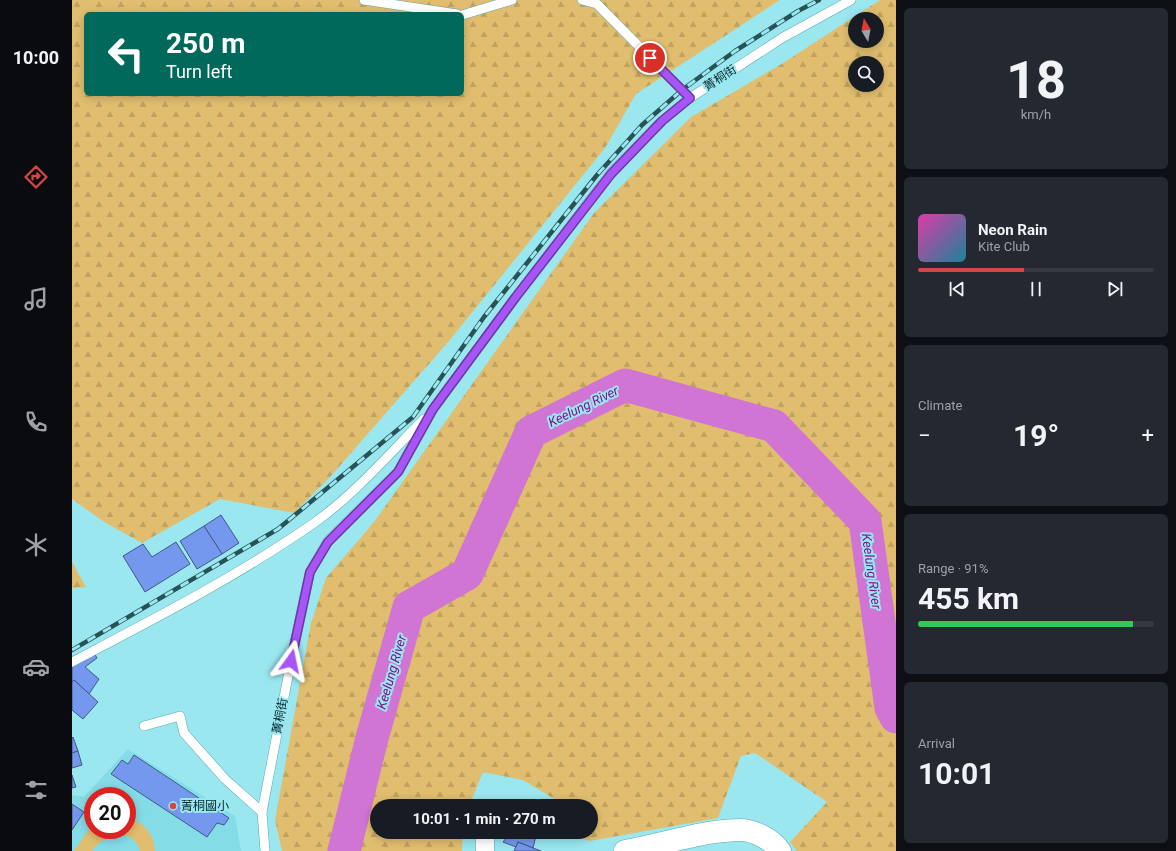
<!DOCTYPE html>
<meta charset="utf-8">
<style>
:root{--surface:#171b24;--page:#242831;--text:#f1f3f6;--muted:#9ea1a6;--line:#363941;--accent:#d54743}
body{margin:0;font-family:Roboto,"Noto Sans TC",sans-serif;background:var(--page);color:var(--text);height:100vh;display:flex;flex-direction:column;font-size:15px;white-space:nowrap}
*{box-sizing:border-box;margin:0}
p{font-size:13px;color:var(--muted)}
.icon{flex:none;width:22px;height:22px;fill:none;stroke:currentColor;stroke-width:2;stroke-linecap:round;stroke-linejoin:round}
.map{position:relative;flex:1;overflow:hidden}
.side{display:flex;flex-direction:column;gap:8px;padding:8px;background:#0d0f14;width:280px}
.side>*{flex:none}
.banner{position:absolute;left:12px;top:12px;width:380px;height:84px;border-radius:6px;box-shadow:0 2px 10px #0003;background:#00695c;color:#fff;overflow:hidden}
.needle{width:26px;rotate:350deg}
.tools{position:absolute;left:776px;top:12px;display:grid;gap:8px}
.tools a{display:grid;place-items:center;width:36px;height:36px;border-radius:50%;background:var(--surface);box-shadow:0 2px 10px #0003;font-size:20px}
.speed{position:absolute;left:12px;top:787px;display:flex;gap:8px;font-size:20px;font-weight:700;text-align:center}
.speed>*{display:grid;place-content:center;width:52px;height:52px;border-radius:50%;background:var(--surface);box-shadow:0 2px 10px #0003;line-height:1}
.speed .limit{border:6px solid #d22;background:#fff;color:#111}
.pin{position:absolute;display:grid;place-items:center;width:34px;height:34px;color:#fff;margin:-17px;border:2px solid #fff;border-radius:50%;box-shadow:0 1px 4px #0007}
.me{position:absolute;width:44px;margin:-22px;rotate:12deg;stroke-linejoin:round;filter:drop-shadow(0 0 3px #0008)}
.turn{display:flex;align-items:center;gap:14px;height:84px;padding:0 16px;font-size:18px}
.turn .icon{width:52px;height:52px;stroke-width:2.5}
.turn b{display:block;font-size:28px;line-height:34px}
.big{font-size:30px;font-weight:700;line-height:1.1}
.side .tile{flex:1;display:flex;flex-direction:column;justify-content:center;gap:6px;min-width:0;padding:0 14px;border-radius:6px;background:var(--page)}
.side .dial{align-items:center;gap:0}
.dial b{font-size:52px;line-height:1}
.song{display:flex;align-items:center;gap:12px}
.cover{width:48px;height:48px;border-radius:6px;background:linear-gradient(135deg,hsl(320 70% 55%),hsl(190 70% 35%))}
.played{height:4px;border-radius:2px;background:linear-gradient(90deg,var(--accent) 45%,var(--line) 45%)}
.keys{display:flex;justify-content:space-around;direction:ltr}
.heat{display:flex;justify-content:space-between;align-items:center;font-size:22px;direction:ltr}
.charge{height:6px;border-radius:3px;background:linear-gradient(90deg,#34c759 91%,var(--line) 0)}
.trip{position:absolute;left:298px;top:799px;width:228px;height:40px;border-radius:20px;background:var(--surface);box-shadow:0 2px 10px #0003;font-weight:700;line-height:40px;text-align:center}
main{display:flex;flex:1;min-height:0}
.menu{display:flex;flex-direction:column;width:72px;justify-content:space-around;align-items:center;background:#090b0e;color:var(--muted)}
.menu .icon{width:28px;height:28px}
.menu .selected{color:var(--accent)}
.menu b{font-size:18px;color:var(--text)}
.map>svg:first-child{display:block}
.built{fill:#84dce7;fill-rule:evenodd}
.green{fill:#e1be6f}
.forest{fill:url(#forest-firs);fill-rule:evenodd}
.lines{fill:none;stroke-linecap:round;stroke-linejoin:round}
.river{stroke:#d075d4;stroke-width:33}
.building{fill:#7498ee;stroke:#445784}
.service-casing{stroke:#5ca8b1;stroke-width:10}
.minor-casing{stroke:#5ca8b1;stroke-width:19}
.secondary-casing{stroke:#5ca8b1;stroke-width:23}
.service{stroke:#fff;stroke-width:9}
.minor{stroke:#fff;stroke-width:18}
.secondary{stroke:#fff;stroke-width:22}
.rail-casing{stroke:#275357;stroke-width:4.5}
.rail{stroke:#9ae7f0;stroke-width:3;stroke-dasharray:9;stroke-linecap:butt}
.route-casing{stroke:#6d37a1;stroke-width:10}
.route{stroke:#a855f7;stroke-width:7}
.poi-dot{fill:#d54743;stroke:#9ae7f0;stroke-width:1.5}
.labels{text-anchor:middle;stroke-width:4;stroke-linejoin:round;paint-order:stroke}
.street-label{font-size:12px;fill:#06282b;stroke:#9ae7f0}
.poi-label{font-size:12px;fill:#06282b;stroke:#9ae7f0;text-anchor:start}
.water-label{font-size:13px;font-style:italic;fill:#850f8b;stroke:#9ae7f0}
</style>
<main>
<nav class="menu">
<b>10:00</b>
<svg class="icon selected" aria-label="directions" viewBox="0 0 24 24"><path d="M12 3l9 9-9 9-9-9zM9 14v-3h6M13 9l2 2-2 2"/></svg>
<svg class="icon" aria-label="music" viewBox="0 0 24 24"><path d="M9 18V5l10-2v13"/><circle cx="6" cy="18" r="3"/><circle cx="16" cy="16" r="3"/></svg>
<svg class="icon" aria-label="phone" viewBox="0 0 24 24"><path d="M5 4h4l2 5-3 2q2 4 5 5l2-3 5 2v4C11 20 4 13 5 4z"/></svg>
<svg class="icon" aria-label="climate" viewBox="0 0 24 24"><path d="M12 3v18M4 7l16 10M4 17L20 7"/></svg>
<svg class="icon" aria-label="car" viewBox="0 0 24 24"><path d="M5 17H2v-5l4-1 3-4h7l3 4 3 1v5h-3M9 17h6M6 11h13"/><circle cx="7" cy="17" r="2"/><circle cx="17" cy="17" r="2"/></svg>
<svg class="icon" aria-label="filters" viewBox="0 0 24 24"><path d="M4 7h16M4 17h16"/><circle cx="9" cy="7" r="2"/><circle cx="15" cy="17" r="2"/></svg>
</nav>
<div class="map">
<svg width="824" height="851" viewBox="0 0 824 851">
<defs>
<pattern id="forest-firs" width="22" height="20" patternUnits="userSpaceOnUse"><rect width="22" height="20" fill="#e1be6f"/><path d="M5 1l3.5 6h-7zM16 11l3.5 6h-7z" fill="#c0a360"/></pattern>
</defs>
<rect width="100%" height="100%" fill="#9ae7f0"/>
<path class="built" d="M56,749L163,816L169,851H0V795L12,797ZM21,796H55V830H21Z"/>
<path class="green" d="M55,819C73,821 82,835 83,851H68C61,826 32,834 20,851H2L21,824V830H55Z"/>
<g class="forest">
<path d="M0,0H708L564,94L533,148L377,341L258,477L222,513L148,499L70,543L32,522L0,499ZM14,14H390V94H14Z"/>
<path d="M808,0H824V851H725L718,842L755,802L683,753L669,756L646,818L518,841L487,832H519V806H484V800L451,780L411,772L397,806H305V832H391L390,851H210L203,820L239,623L254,578L302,522L522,213L619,117L708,65ZM783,19H805V41H783ZM783,63H805V85H783Z"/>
<polygon points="0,562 14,587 0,588"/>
</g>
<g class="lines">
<polyline class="river" points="272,851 300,738 337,607 395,574 459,432 553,385 702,426 793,521 819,708 824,717"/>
</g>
<g class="building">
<polygon points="149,515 167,543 150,554 132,526"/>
<polygon points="132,526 150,554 125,569 108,541"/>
<polygon points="104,542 118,564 73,592 51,556 71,544 80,557"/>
<polygon points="22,653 25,658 13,667 27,679 17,694 2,680 0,682 0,666"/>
<polygon points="2,680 26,702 11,719 0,710 0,682"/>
<polygon points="1,737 6,751 0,753 0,738"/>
<polygon points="6,751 10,765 0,768 0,753"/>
<polygon points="62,755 157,818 152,825 145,823 135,837 39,774 50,760 56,764"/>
<polygon points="0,775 4,787 0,788"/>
<polygon points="0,804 12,812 0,830"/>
<polygon points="418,832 465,832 461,848 446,842 444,847 431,842 438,833 418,834"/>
<polygon points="446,842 461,848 469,851 442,851"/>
</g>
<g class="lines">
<g class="service-casing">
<g id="service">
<polyline points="292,0 385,14"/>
<polyline points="510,0 525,4 618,98"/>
<polyline points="390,15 440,0"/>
<path d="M0,662C82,619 166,576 242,523C283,494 317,454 352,419"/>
<polyline points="72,726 108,716 112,733 153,779 190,812"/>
<polyline points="193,851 190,812 219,661 238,572 256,541 326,472 361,409 443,298 539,173 590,121 618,98 710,38 779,0"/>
</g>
</g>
<g class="minor-casing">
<polyline id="minor" points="413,851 413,832"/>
</g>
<g class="secondary-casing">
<path id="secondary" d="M553,851C590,845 628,831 666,830C680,829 700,839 708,851"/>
</g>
<use href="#service" class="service"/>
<use href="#minor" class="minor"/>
<use href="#secondary" class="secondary"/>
<g class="rail-casing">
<polyline id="rail" points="0,650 206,529 341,417 412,317 525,175 570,125 610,90 663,51 726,11 747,0"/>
</g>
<use href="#rail" class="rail"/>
</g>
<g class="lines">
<g class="route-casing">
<polyline id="route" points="219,661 238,572 256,542 326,472 361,409 443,298 539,174 590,121 618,98 578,58"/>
</g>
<use href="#route" class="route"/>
</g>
<circle class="poi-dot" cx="101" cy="806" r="4"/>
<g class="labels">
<g class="street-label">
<text transform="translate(648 78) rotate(-33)" y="4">菁桐街</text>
<text transform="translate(208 716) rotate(-79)" y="4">菁桐街</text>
</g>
<g class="poi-label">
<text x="109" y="810">菁桐國小</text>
</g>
<g class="water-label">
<text transform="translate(511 406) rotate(-26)" y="5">Keelung River</text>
<text transform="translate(800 571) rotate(82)" y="5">Keelung River</text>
<text transform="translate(319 672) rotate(-74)" y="5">Keelung River</text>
</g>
</g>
</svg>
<div class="tools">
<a><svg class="needle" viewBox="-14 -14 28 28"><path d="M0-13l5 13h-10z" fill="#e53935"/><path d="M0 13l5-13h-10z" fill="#9ea1a6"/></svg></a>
<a><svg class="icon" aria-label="search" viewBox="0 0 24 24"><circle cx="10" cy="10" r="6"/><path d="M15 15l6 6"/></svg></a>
</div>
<div class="speed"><div class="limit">20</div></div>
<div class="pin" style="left:578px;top:58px;background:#d93025"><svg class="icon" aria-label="arrive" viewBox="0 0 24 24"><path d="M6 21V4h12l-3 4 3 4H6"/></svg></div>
<svg class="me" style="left:219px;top:661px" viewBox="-20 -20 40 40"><path d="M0-17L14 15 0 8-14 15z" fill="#a855f7" stroke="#fff" stroke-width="4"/></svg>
<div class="trip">10:01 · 1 min · 270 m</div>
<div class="banner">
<div class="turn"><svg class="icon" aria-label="left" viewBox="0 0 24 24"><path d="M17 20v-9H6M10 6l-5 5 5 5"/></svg><div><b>250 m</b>Turn left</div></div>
</div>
</div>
<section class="side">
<div class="tile dial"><b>18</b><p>km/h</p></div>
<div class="tile">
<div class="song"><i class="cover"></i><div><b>Neon Rain</b><p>Kite Club</p></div></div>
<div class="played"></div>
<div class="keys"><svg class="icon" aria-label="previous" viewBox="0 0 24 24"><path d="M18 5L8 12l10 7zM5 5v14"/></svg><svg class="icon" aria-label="pause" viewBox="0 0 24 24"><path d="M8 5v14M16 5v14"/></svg><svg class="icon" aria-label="next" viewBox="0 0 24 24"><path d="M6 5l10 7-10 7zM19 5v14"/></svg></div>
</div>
<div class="tile"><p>Climate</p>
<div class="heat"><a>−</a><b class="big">19°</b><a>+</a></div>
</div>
<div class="tile"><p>Range · 91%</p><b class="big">455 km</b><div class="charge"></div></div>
<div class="tile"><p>Arrival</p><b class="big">10:01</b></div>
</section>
</main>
